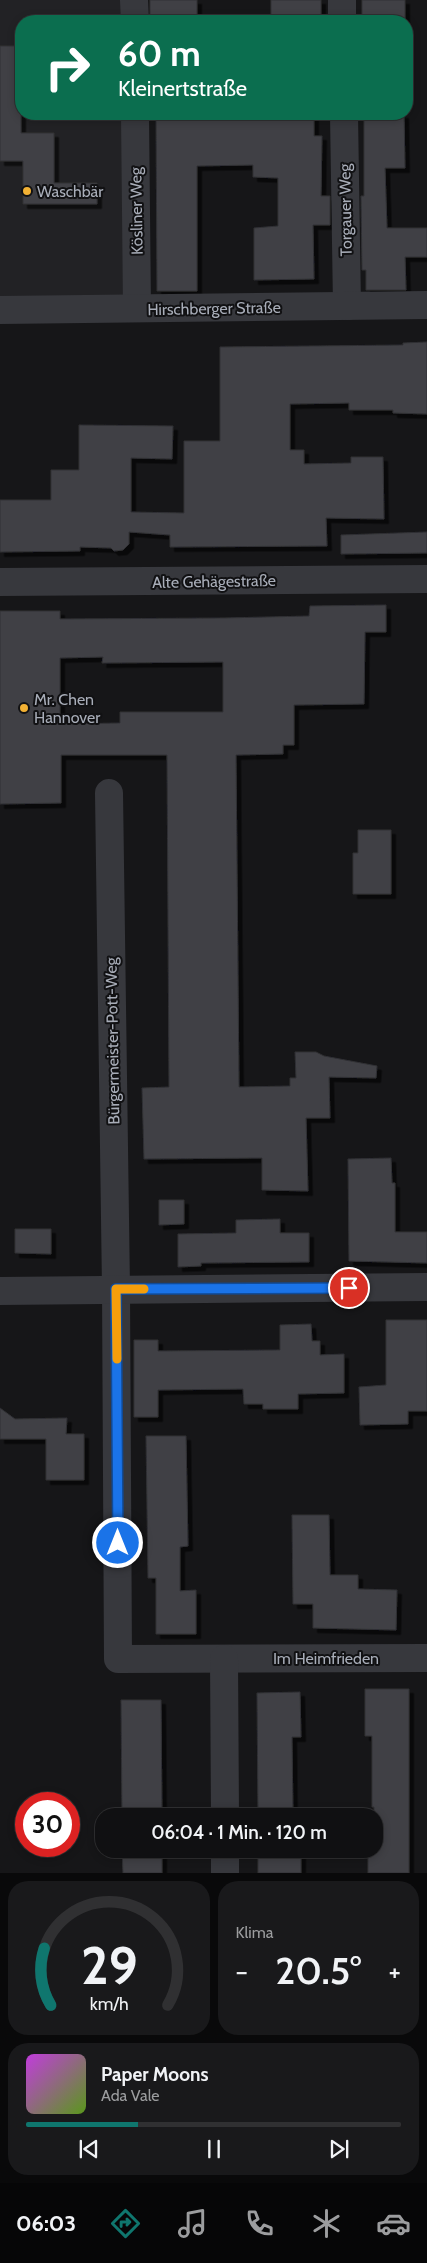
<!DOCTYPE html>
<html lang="de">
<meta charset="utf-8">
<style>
:root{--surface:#101012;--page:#19191b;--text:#f1f3f6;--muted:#9c9d9f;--line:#303032;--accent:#0f766e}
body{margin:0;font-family:Cabin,sans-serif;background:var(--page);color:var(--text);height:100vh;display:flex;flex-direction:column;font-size:19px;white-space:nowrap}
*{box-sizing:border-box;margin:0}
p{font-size:16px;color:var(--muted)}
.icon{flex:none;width:28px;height:28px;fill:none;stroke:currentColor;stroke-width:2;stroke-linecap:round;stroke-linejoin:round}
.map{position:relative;height:1873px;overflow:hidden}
.side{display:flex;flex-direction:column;gap:8px;padding:8px;background:#09090a;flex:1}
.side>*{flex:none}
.hud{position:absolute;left:15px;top:15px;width:398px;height:105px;border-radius:20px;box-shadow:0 2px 8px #0003,0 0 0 1px var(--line);background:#0b6e4f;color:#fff;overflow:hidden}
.speed{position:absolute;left:15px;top:1792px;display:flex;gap:10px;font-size:25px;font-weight:700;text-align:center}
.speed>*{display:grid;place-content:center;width:65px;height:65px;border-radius:50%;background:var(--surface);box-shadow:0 2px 8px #0003,0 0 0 1px var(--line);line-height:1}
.speed .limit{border:8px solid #d22;background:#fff;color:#111}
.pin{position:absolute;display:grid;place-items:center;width:42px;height:42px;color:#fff;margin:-21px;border:2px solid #fff;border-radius:50%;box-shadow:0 1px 5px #0007}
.me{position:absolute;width:55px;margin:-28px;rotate:0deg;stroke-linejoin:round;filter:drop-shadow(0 0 4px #0008)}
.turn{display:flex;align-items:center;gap:18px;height:105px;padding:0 20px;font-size:22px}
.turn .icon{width:65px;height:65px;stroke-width:2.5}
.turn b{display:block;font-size:35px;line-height:42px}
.big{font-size:38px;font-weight:600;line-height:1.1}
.side .tile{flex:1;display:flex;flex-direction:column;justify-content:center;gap:8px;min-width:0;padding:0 18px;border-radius:20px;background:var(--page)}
.side .dial{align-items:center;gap:0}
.dial svg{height:130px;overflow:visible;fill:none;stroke:var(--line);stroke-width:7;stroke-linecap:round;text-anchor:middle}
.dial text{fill:var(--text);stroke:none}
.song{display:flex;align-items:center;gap:15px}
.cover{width:60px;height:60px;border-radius:8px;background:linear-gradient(135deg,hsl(290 70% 55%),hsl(90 70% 35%))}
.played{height:5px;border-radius:2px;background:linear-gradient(90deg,var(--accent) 30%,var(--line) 30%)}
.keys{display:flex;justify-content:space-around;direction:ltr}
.heat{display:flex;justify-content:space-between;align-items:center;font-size:28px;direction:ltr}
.side .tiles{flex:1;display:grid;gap:8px;grid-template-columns:1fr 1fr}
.tile:last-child{grid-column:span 2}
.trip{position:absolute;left:95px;top:1808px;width:288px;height:50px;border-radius:20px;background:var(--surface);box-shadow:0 2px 8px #0003,0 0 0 1px var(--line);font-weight:600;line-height:50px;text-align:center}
.menu{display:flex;height:80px;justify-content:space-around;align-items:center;background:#060607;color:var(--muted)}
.menu .icon{width:35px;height:35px}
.menu .current{color:var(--accent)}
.menu b{font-size:22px;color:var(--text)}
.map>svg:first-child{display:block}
.built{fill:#222225}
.building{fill:#404145;stroke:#303034;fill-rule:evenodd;filter:url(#shadow)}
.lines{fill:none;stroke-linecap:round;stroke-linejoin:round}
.minor{stroke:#37383d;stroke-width:28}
.route-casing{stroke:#114b97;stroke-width:12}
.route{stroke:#1a73e8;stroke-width:9}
.slow{stroke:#f59e0b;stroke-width:9}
.poi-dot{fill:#f2b134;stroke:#111113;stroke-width:2}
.labels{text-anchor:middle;stroke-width:4;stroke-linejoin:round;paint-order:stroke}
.poi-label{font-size:16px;fill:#a8adb8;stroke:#111113;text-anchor:start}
.street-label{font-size:16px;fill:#a8adb8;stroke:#111113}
</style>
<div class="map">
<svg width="427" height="1873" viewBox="0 0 427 1873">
<defs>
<filter id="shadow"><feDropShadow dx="4.5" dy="4.5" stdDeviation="0" flood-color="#0009"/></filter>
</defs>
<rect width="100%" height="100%" fill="#161618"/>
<polygon class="built" points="0,0 125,0 125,21 21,21 21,114 126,114 129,299 0,303"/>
<g class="building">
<rect x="150" y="0" width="47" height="21"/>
<rect x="271" y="0" width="50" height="21"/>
<rect x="362" y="0" width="43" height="21"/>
<polygon points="0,46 21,46 21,133 54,133 54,183 97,183 97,204 23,204 23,161 0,161"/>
<polygon points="156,114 314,114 314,136 322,136 321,196 330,196 330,225 313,225 314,279 254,280 254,228 278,226 278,178 253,177 253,165 197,166 197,291 157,291"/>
<polygon points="364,114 404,114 405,168 385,168 387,228 427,228 427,257 405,257 406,290 366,290 366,270 362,270 361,196 364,196"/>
<polygon points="427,342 427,414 393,413 393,410 349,410 349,403 290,404 290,450 304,450 304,464 351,463 351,457 383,457 384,519 326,518 327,546 170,547 170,535 129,532 129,544 123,550 114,551 111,548 80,547 80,551 0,552 0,500 51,500 51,470 79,470 79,425 173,426 172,459 131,458 131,512 184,513 184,441 220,441 220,347 403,345 403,343"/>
<polygon points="427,532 427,553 341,554 341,535"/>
<path d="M386,605V632H365L364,704L294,705V745H283V754L236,755L239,1087L290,1086V1078H296L295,1052H316L324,1056L377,1066L376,1078L329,1077L330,1118H306L308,1191L262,1190V1158L144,1159L142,1088L169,1087L167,755H61V803L0,804V611H60V619L223,618L309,616L310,606ZM103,657L102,663L223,662V712H120V723L60,724V658Z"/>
<polygon points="358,830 391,830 391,894 353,894 353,853 358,853"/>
<polygon points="391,1158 392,1183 395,1183 395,1232 427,1232 427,1263 349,1261 348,1159"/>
<polygon points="159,1200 184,1200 184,1224 159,1225"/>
<polygon points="280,1219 280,1233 309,1233 309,1262 201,1263 201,1266 178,1267 178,1234 236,1233 236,1220"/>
<polygon points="15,1229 51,1229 51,1254 15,1253"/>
<polygon points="386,1320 427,1320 427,1411 408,1411 408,1424 360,1425 359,1387 386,1385"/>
<polygon points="311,1324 312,1341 320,1341 320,1355 344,1354 344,1393 298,1394 298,1409 263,1409 263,1404 244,1404 243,1389 158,1390 158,1417 134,1417 134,1340 158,1340 158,1351 280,1350 280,1325"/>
<polygon points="0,1408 15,1419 67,1418 66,1434 84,1434 84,1480 46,1480 46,1439 0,1439"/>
<polygon points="146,1436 186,1436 188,1546 180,1547 180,1591 196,1590 196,1634 156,1634 156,1578 148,1578"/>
<polygon points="292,1515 329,1515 330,1575 358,1575 358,1589 397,1590 396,1630 313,1628 313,1604 293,1604"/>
<polygon points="365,1689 409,1689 409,1873 368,1873 368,1849 374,1849 374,1807 372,1807 372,1736 365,1736"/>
<polygon points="300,1692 301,1737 292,1737 293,1816 258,1816 257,1693"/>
<polygon points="121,1700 161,1700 162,1816 122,1816"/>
<polygon points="122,1849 162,1849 162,1873 123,1873"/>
<rect x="258" y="1849" width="43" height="24"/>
</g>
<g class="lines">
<g class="minor">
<polyline points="134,0 135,21"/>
<polyline points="342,0 342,21"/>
<polyline points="135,114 137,308"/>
<polyline points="344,114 347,306"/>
<polyline points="0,310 427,305"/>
<polyline points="0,582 427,579"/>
<polyline points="109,793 116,1289 118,1659 427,1658"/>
<polyline points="0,1291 427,1287"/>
<polyline points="224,1659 225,1816"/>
<polyline points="225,1849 225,1873"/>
</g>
</g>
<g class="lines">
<g class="route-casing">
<polyline id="route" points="118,1543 116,1289 349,1288"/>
</g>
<use href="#route" class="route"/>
<polyline class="slow" points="117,1359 116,1289 144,1289"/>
</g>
<g class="poi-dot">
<circle cx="27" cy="191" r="5"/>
<circle cx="24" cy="708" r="5"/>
</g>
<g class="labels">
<g class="poi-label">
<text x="37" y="197">Waschbär</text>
<text x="34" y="705">Mr. Chen<tspan x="34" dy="18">Hannover</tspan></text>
</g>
<g class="street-label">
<text transform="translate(345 210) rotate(-91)" y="6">Torgauer Weg</text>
<text transform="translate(136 211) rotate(-91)" y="6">Kösliner Weg</text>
<text transform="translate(214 308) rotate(-1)" y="6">Hirschberger Straße</text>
<text transform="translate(214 581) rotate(-1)" y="6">Alte Gehägestraße</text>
<text transform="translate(112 1041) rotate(-91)" y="6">Bürgermeister-Pott-Weg</text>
<text x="326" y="1664">Im Heimfrieden</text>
</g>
</g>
</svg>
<div class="speed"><div class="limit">30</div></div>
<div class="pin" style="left:349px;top:1288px;background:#d93025"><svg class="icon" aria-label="arrive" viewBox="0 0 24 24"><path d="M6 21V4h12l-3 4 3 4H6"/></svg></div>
<svg class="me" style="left:118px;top:1543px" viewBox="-20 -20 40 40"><circle r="17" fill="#1a73e8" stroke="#fff" stroke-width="3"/><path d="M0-11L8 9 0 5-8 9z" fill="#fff"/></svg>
<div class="trip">06:04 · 1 Min. · 120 m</div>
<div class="hud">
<div class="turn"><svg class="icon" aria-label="right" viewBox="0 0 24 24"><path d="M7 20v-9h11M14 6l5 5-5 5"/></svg><div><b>60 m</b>Kleinertstraße</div></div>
</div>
</div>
<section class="side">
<div class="tiles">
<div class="tile dial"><svg viewBox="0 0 100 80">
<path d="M14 69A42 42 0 1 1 86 69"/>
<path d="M14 69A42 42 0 0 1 10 34" stroke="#0f766e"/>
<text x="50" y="56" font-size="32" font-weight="700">29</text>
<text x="50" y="72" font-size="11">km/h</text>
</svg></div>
<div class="tile"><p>Klima</p>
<div class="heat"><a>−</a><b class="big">20.5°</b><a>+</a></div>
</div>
<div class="tile">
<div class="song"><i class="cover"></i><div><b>Paper Moons</b><p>Ada Vale</p></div></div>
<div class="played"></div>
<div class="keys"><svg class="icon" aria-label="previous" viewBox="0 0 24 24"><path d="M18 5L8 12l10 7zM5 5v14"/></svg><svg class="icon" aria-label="pause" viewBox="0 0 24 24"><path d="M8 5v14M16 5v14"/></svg><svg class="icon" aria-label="next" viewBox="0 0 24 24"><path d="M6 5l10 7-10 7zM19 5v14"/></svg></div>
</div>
</div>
</section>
<nav class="menu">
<b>06:03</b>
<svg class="icon current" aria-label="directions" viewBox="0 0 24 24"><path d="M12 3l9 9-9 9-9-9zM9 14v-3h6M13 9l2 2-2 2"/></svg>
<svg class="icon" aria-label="music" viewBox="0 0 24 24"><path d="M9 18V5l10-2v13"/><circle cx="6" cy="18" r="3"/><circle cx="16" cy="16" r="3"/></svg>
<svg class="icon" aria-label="phone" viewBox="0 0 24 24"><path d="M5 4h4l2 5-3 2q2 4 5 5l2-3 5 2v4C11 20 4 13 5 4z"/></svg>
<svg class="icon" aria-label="climate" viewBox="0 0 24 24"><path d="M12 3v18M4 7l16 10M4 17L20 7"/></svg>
<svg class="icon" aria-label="car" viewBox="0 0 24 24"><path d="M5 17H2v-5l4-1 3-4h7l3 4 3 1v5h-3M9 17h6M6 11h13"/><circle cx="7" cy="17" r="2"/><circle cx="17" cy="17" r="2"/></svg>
</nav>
